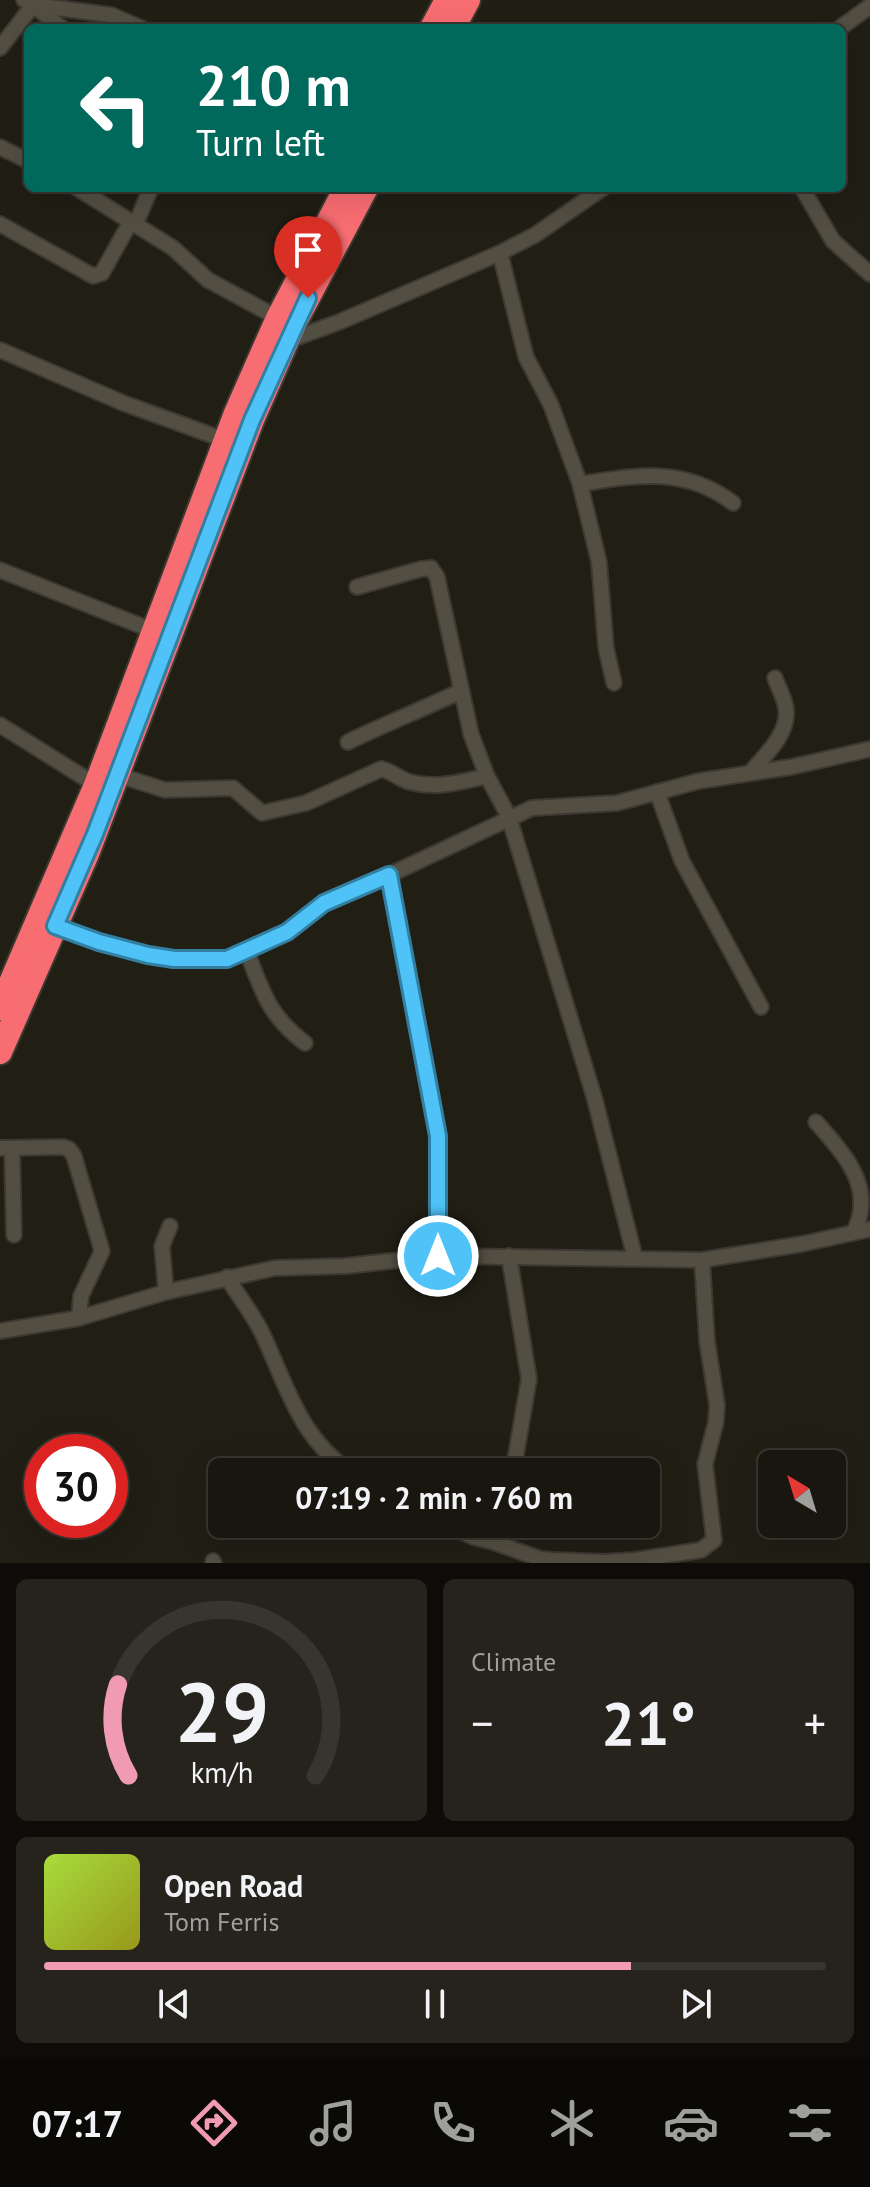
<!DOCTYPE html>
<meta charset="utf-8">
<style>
:root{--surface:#19160f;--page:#26231d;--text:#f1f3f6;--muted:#9f9f9e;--line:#37352f;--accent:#f19ab3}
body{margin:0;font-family:"PT Sans",sans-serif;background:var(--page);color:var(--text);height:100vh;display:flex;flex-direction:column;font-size:30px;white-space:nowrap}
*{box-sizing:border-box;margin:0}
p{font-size:26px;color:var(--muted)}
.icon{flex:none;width:44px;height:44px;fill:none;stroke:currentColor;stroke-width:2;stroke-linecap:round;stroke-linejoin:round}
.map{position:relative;height:1563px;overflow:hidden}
.side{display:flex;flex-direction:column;gap:16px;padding:16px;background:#0e0c08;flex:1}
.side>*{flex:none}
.top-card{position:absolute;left:24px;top:24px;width:822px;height:168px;border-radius:12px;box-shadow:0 8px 32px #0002,0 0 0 2px var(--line);background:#00695c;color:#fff;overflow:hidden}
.needle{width:52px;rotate:322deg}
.buttons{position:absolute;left:758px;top:1450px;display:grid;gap:16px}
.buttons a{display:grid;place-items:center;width:88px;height:88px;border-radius:12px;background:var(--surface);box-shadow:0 8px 32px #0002,0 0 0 2px var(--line);font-size:40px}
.speed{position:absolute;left:24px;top:1434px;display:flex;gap:16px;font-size:40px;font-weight:700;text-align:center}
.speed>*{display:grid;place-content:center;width:104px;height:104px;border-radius:50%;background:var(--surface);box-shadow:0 8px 32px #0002,0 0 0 2px var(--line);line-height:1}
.speed .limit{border:12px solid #d22;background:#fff;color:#111}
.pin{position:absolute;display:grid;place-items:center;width:68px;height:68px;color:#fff;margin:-82px -34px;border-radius:50% 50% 50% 0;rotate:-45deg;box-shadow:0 0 8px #0007}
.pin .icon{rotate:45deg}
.me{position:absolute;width:88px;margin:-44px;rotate:0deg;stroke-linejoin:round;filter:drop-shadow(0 0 6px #0008)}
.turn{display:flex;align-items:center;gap:28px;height:168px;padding:0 40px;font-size:36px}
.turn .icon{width:104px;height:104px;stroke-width:2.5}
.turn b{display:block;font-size:56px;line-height:68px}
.big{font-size:60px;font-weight:600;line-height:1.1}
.side .tile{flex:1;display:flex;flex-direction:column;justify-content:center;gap:12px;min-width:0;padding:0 28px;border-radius:12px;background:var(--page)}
.side .dial{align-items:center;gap:0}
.dial svg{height:208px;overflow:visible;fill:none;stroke:var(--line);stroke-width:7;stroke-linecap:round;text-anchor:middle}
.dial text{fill:var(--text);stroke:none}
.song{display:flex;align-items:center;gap:24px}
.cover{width:96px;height:96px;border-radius:12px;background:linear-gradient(135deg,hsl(80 70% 55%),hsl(60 70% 35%))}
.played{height:8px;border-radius:4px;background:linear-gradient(90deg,var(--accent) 75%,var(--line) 75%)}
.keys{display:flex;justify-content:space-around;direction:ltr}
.heat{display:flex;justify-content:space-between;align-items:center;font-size:44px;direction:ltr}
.side .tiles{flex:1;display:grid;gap:16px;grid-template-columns:1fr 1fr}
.tile:last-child{grid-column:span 2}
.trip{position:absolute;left:208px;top:1458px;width:452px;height:80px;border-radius:12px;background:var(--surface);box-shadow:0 8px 32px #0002,0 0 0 2px var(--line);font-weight:600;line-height:80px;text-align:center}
.menu{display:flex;height:128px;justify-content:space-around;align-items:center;background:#0a0906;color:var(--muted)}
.menu .icon{width:56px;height:56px}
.menu .active{color:var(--accent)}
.menu b{font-size:36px;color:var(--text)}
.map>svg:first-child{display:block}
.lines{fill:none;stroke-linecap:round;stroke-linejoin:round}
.street-casing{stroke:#3c3933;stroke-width:18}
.highway-casing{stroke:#3c3933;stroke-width:28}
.street{stroke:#524e42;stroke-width:14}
.highway{stroke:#f86d72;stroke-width:24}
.route-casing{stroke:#337fa1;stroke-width:20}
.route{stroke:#4fc3f7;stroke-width:14}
</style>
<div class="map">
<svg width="870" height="1563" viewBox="0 0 870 1563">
<rect width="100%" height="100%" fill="#211e14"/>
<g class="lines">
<g class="street-casing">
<g id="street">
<polyline points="24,0 33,5 111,15 141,28"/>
<polyline points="33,5 62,28"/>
<polyline points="840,28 870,6"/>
<polyline points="0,48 37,0"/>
<polyline points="0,147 28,161"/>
<polyline points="77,188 173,248 208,280 278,318"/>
<polyline points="802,188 833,241 870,274"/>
<polyline points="136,223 151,188"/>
<polyline points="0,224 93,276 102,273 131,221"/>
<polyline points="500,253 526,357 551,405 580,484 599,562 606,648 614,683"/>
<polyline points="287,341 339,322 500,253 535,235 603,188"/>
<polyline points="0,350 123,403 225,440"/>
<path d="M580,484C636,475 684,466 733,503"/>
<polyline points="0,570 159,633"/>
<polyline points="357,587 421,569 431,568 437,577 471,734 487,776 509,817 595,1100 635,1258"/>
<polyline points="0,725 96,785"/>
<path d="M348,742C385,724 423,709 461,691"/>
<path d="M751,772C765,755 789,734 786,709C785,699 778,687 775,678"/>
<path d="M118,775L165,790L233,788L262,813L306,803L381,769C393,771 398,779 410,782C436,789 461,782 487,776"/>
<polyline points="657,792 682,861 761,1007"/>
<polyline points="389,875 438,1136 438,1256"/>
<polyline points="55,926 99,942 148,955 174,959 227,959 287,932 324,903 389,875 532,808 617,803 699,781 791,767 870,749"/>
<path d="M247,952C263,993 269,1016 305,1043"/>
<path d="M816,1122C836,1145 864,1173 861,1207C861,1215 857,1225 854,1232"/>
<polyline points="0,1148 63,1147 69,1149 74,1156 102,1251 81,1296 79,1318"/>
<polyline points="12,1148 14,1235"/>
<polyline points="509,1256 529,1379 513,1472"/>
<path d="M227,1277C238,1296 254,1315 263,1335C287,1386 300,1439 351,1472"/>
<polyline points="166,1292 162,1246 170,1226"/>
<polyline points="0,1331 79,1318 166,1292 275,1268 345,1266 438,1256 702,1260 802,1244 870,1229"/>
<polyline points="446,1524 473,1537 493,1542 541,1559 553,1560 603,1562 635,1560 701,1550 714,1540 705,1464 716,1422 717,1405 707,1341 702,1260"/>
<polyline points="213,1561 214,1563"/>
</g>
</g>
<g class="highway-casing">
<g id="highway">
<polyline points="432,28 447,0"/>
<polyline points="453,28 468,0"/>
<polyline points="0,1008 96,785 236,413 278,318 346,188"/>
<polyline points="0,1052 87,854 252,420 295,322 366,188"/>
</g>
</g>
<use href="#street" class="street"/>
<use href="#highway" class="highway"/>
</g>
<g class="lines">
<g class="route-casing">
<polyline id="route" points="308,298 252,420 95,834 55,926 99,942 148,955 174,959 227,959 287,932 324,903 389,875 438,1136 438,1256"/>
</g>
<use href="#route" class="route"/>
</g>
</svg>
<div class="buttons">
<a><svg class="needle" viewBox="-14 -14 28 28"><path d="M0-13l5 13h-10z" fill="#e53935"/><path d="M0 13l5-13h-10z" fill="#9f9f9e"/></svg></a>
</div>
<div class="speed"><div class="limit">30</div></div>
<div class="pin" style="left:308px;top:298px;background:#d93025"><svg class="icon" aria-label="arrive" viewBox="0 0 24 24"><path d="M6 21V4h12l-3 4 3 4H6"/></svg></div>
<svg class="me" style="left:438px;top:1256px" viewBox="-20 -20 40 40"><circle r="17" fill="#4fc3f7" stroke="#fff" stroke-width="3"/><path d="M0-11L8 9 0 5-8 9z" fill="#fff"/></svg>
<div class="trip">07:19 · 2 min · 760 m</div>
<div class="top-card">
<div class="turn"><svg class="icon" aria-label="left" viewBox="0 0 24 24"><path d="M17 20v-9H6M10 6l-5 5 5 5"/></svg><div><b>210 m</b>Turn left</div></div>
</div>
</div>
<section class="side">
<div class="tiles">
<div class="tile dial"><svg viewBox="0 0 100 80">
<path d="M14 69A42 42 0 1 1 86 69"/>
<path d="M14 69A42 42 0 0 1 10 34" stroke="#f19ab3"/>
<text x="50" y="56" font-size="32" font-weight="700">29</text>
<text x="50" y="72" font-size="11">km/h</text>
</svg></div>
<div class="tile"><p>Climate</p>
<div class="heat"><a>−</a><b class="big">21°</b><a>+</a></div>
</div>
<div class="tile">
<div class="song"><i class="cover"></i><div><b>Open Road</b><p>Tom Ferris</p></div></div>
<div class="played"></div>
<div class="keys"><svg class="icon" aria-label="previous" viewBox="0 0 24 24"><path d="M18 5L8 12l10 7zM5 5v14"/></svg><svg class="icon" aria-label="pause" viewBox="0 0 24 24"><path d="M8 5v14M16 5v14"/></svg><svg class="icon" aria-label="next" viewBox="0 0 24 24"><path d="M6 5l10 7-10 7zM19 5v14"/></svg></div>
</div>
</div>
</section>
<nav class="menu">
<b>07:17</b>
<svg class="icon active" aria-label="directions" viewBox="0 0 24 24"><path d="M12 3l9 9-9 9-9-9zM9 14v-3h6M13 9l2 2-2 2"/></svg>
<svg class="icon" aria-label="music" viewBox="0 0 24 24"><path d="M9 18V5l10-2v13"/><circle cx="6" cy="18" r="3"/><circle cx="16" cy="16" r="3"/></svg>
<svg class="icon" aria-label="phone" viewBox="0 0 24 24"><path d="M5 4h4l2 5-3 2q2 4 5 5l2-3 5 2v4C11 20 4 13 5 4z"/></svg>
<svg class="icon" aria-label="climate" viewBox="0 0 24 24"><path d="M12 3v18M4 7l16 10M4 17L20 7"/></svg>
<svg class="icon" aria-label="car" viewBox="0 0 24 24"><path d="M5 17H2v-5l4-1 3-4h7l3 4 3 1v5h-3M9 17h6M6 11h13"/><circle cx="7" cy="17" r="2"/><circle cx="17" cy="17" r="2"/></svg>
<svg class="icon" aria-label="filters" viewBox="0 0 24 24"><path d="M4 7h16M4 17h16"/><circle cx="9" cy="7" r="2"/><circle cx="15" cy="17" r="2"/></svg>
</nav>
